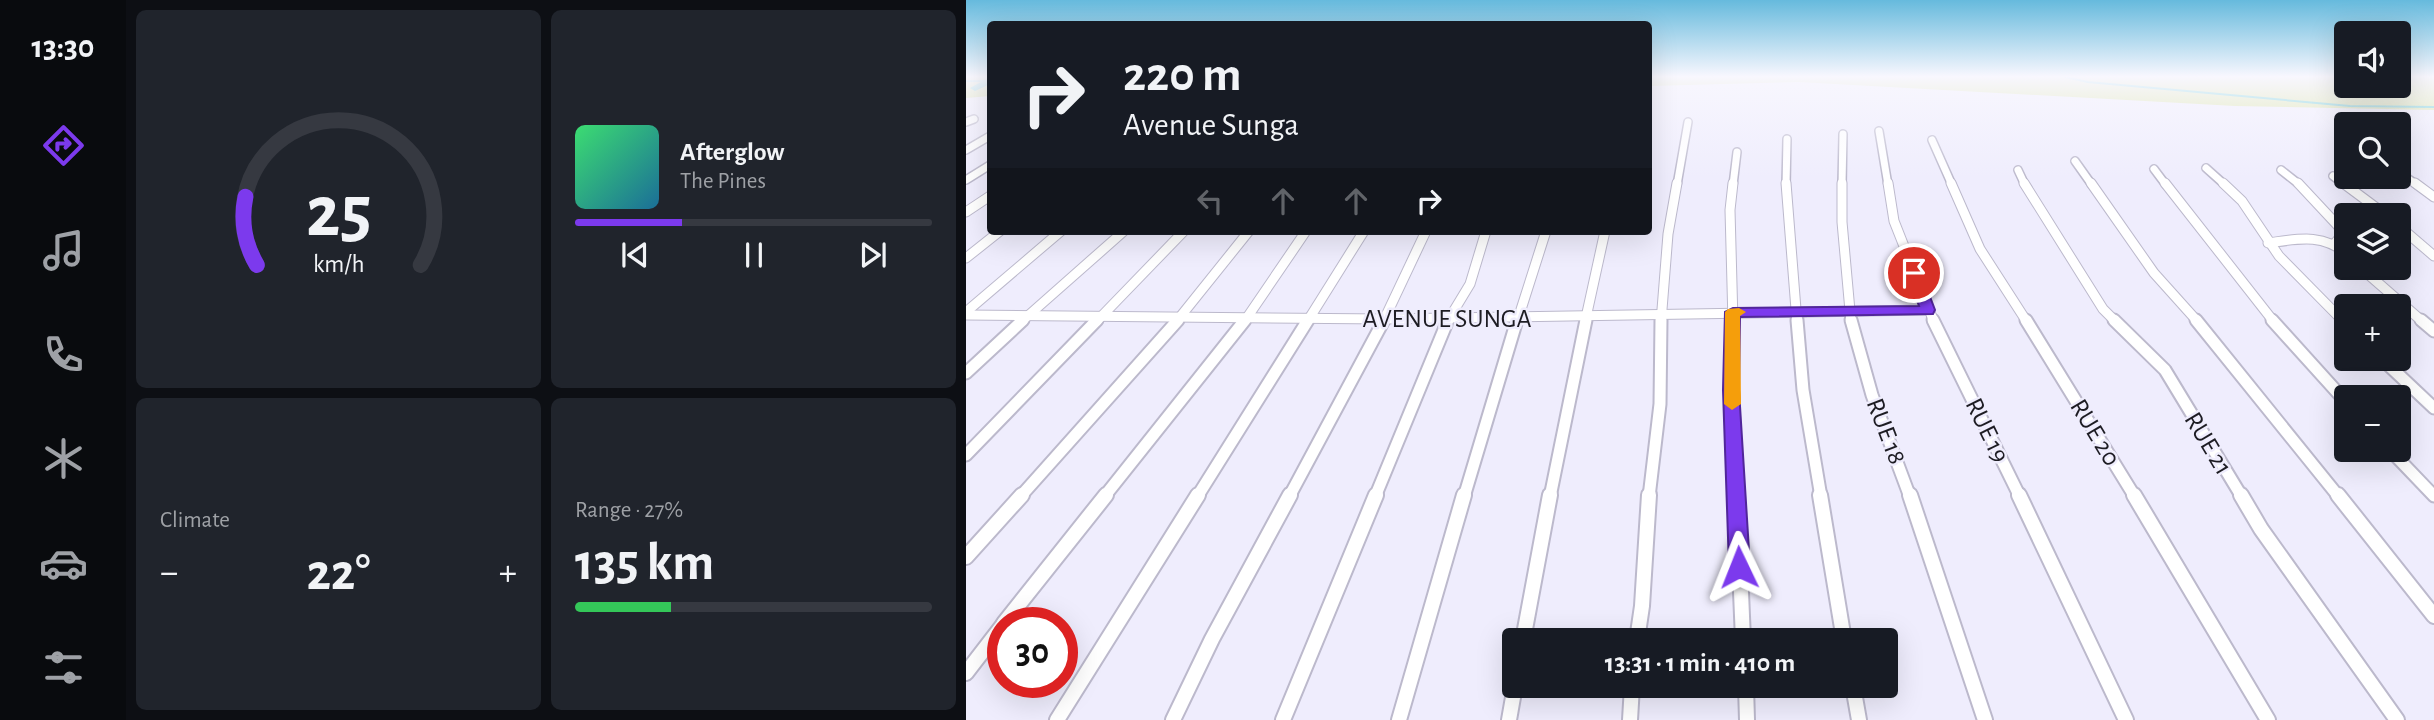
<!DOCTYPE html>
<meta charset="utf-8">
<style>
:root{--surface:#171b24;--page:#20242c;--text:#f1f3f6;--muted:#9ea1a6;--line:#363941;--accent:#7c3aed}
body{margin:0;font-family:"Alegreya Sans",sans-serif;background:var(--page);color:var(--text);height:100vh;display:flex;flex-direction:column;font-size:26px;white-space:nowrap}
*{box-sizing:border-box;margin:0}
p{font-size:23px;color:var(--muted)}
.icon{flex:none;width:38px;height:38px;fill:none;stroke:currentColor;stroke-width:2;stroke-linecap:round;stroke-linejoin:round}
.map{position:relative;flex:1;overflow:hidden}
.drawer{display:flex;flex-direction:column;gap:10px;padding:10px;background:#0d0f14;width:840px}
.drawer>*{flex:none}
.hud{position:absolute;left:21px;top:21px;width:665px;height:214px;border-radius:7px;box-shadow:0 7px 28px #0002;background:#171b24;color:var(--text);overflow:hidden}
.controls{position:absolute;left:1368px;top:21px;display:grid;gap:14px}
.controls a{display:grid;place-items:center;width:77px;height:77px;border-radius:7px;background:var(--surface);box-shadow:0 7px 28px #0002;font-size:35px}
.speed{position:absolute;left:21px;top:607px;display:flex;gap:14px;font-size:35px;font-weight:700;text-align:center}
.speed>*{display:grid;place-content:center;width:91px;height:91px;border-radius:50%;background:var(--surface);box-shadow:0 7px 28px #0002;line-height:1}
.speed .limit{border:10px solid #d22;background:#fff;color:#111}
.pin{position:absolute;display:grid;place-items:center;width:60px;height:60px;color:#fff;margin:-30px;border:4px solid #fff;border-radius:50%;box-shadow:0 2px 7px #0007}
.me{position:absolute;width:77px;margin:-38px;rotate:358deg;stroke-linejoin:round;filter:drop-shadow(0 0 5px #0008)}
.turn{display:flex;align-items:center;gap:24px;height:147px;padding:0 21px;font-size:32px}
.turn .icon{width:91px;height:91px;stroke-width:2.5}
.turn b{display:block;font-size:49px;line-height:60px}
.lanes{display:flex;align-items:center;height:66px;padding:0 21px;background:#0003;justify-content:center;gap:35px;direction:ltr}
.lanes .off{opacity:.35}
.big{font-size:52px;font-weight:700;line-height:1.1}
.drawer .tile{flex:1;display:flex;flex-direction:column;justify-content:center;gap:10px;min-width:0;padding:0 24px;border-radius:10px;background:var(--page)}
.drawer .dial{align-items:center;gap:0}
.dial svg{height:182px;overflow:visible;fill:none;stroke:var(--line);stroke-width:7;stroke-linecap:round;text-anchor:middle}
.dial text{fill:var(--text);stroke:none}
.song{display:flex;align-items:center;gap:21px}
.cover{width:84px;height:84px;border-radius:10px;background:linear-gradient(135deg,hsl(140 70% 55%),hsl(200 70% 35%))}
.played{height:7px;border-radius:4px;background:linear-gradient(90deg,var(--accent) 30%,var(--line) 30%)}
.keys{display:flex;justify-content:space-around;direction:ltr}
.heat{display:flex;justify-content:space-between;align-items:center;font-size:38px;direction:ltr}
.charge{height:10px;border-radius:5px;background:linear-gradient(90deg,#34c759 27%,var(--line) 0)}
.drawer .tiles{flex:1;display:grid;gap:10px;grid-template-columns:repeat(2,1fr)}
.trip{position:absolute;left:536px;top:628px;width:396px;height:70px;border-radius:7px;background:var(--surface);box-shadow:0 7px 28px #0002;font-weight:700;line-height:70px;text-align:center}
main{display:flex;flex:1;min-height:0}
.dock{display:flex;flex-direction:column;width:126px;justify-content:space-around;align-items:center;background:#090b0e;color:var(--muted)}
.dock .icon{width:49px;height:49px}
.dock .active{color:var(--accent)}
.dock b{font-size:32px;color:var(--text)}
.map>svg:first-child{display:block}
.green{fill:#d7e298}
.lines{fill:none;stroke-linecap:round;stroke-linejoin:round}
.stream{stroke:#43c3cc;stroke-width:2}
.river{fill:#43c3cc;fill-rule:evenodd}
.minor-far3-casing{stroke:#bcb9cc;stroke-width:10}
.minor-far2-casing{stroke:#bcb9cc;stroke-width:11}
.minor-far1-casing{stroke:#bcb9cc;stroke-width:15}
.minor-casing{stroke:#bcb9cc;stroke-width:18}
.minor-far3{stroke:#fff;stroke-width:7}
.minor-far2{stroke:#fff;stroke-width:9}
.minor-far1{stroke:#fff;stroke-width:11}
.minor{stroke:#fff;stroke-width:14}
.route{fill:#7c3aed;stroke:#51269a;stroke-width:2}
.slow{fill:#f59e0b}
.labels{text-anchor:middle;stroke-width:5;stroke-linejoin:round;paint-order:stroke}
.street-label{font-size:26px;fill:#1d1c23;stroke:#efedfd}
</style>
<main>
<nav class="dock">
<b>13:30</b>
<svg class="icon active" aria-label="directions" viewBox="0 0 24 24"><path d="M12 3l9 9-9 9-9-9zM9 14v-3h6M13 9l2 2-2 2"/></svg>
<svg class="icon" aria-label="music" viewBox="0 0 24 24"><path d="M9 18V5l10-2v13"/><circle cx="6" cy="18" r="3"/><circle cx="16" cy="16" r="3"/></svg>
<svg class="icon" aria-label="phone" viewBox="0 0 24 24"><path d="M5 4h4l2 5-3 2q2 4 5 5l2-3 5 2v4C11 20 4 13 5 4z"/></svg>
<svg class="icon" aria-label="climate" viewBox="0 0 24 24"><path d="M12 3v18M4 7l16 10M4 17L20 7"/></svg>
<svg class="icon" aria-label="car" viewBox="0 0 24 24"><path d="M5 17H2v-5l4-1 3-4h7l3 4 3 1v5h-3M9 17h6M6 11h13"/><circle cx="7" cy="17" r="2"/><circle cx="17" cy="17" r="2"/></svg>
<svg class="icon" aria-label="filters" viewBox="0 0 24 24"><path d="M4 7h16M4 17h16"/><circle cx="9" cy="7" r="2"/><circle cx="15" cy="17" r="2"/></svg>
</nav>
<section class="drawer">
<div class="tiles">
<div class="tile dial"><svg viewBox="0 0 100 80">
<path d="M14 69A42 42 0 1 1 86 69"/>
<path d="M14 69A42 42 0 0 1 9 39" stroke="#7c3aed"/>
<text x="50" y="56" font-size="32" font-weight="700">25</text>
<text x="50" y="72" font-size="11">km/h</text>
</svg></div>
<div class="tile">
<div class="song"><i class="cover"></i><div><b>Afterglow</b><p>The Pines</p></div></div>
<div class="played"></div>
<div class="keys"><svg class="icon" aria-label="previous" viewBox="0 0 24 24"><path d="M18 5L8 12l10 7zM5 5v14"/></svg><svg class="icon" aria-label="pause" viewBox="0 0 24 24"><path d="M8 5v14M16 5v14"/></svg><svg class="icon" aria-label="next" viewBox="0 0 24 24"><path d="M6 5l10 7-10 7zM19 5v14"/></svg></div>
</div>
<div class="tile"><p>Climate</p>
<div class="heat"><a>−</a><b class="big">22°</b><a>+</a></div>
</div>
<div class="tile"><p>Range · 27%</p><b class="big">135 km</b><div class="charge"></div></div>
</div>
</section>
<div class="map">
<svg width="1468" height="720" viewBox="0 0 1468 720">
<rect width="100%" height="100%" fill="#efedfd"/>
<g class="green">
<polygon points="0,77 24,77 24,96 0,98"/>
<polygon points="683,77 1381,77 1381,86 1433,86 1433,77 1468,77 1468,110 1269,106 833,82 683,86"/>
</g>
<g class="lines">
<g class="stream">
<polyline points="1099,77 1122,82 1384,106 1468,107"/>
<polyline points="0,81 24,81"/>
</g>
<polygon class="river" points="24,77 24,84 9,91 4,88"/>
<g class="minor-far3-casing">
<g id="minor-far3">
<polyline points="0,122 8,119"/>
<polyline points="913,131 922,185"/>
<polyline points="966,140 986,185"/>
<polyline points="0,150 24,136"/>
<polyline points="1109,161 1126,185"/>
<polyline points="1240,168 1259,185"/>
<polyline points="1188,169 1200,185"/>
<polyline points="1052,170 1059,185"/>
<polyline points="1315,170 1334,185"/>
<polyline points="1433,172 1451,185"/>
<polyline points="1367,176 1379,185"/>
<polyline points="0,180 24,165"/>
<polyline points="711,185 722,122"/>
<polyline points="767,185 771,152"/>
<polyline points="820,185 821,139"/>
<polyline points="876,185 877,134"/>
</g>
</g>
<g class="minor-far2-casing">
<g id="minor-far2">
<polyline points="820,183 831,322"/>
<polyline points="876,183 876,222 885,322"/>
<polyline points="922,183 928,221 968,322"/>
<polyline points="985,183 1014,249 1061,322"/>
<polyline points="1058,183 1137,309 1150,322"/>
<polyline points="1125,183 1188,273 1232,322"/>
<polyline points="1199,183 1308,322"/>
<polyline points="1257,183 1276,201 1313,256 1378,322"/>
<polyline points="1332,183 1374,228 1376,235 1369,243"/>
<polyline points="1377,183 1420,215"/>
<polyline points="1449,183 1468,197"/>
<polyline points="0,212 24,196"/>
<polyline points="1433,226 1468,256"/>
<path d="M1302,243C1332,239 1356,233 1381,254"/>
<polyline points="0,258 34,231"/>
<polyline points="1395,268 1457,322"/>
<polyline points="0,312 95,231"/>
<polyline points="0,315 419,319 962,310"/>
<polyline points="55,322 158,231"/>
<polyline points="130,322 218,231"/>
<polyline points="210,322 283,231"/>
<polyline points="278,322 340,231"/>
<polyline points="341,322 398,231"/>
<polyline points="417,322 460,231"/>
<polyline points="481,322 504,284 520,231"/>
<polyline points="551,322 580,231"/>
<polyline points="619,322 639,231"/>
<polyline points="695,322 702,234 711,183"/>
<polyline points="767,322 764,210 767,183"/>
</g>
</g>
<g class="minor-far1-casing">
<g id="minor-far1">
<polyline points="767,320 765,356 771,497"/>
<polyline points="831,320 837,390 855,497"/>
<polyline points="885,320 906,395 944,497"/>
<polyline points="967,320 1054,497"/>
<polyline points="1060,320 1169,497"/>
<polyline points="1148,320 1199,370 1276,497"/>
<polyline points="1230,320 1373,497"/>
<polyline points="1306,320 1381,403"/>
<polyline points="1376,320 1381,325"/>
<polyline points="1455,320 1468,331"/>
<polyline points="1416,359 1468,408"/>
<polyline points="0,373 57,320"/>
<polyline points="1424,450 1468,496"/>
<polyline points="0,455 131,320"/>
<polyline points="54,497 212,320"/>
<polyline points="138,497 279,320"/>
<polyline points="231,497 342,320"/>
<polyline points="323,497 418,320"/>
<polyline points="409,497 482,320"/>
<polyline points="498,497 551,320"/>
<polyline points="584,497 620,320"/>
<polyline points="683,497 694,404 695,320"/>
</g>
</g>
<g class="minor-casing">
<g id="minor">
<polyline points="771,495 777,640"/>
<polyline points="854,495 878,640"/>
<polyline points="944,495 1019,720"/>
<polyline points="1053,495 1160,720"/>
<polyline points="1168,495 1302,720"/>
<polyline points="1275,495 1295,529 1431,720"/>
<polyline points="1372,495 1468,616"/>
<polyline points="0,557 56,495"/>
<polyline points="38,623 140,495"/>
<polyline points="557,640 584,495"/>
<polyline points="671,640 676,606 683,495"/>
<polyline points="0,673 37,625"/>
<polyline points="780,686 781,720"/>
<polyline points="887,686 893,720"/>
<polyline points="91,720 232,495"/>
<polyline points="207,720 246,639 324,495"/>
<polyline points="317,720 410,495"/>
<polyline points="433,720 498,495"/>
<polyline points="543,720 549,686"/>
<polyline points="664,720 666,686"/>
</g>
</g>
<use href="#minor-far3" class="minor-far3"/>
<use href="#minor-far2" class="minor-far2"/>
<use href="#minor-far1" class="minor-far1"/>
<use href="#minor" class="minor"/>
</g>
<linearGradient id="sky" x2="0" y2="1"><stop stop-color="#66badd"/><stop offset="0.43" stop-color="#f8f7fe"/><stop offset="1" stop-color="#f8f7fe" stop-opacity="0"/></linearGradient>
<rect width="1468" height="178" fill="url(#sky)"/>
<polygon class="route" points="948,269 955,273 969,310 967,314 774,317 773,390 784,567 781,573 773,576 766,573 763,567 757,390 759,312 767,308 953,306 941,273"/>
<polygon class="slow" points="773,308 780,312 774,316 775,404 766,410 758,404 759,312 762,309"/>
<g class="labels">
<g class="street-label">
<text x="481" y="327">AVENUE SUNGA</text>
<text transform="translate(1022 430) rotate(64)" y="9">RUE 19</text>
<text transform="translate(921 431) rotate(69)" y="9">RUE 18</text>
<text transform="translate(1130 432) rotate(59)" y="9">RUE 20</text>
<text transform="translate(1243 443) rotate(59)" y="9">RUE 21</text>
</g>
</g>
</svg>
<div class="controls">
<a><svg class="icon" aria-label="sound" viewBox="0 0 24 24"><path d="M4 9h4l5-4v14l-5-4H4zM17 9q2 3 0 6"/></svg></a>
<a><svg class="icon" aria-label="search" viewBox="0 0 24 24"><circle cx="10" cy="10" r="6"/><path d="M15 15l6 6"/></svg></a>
<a><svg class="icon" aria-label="layers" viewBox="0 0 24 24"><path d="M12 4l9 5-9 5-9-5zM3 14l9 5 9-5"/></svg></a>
<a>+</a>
<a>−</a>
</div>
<div class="speed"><div class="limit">30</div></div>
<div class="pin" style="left:948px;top:273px;background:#d93025"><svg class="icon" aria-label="arrive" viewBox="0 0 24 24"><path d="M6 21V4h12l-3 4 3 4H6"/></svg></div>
<svg class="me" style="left:773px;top:567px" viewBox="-20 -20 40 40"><path d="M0-17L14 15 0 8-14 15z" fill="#7c3aed" stroke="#fff" stroke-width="4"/></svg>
<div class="trip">13:31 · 1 min · 410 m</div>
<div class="hud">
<div class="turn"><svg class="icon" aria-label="right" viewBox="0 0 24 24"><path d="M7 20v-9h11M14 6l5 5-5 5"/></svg><div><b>220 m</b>Avenue Sunga</div></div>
<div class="lanes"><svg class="icon off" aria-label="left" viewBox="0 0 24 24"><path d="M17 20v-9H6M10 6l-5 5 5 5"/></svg><svg class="icon off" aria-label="ahead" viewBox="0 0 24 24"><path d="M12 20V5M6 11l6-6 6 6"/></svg><svg class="icon off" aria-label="ahead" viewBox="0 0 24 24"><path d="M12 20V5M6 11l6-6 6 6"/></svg><svg class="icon" aria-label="right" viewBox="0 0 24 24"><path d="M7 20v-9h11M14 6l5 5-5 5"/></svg></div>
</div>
</div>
</main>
